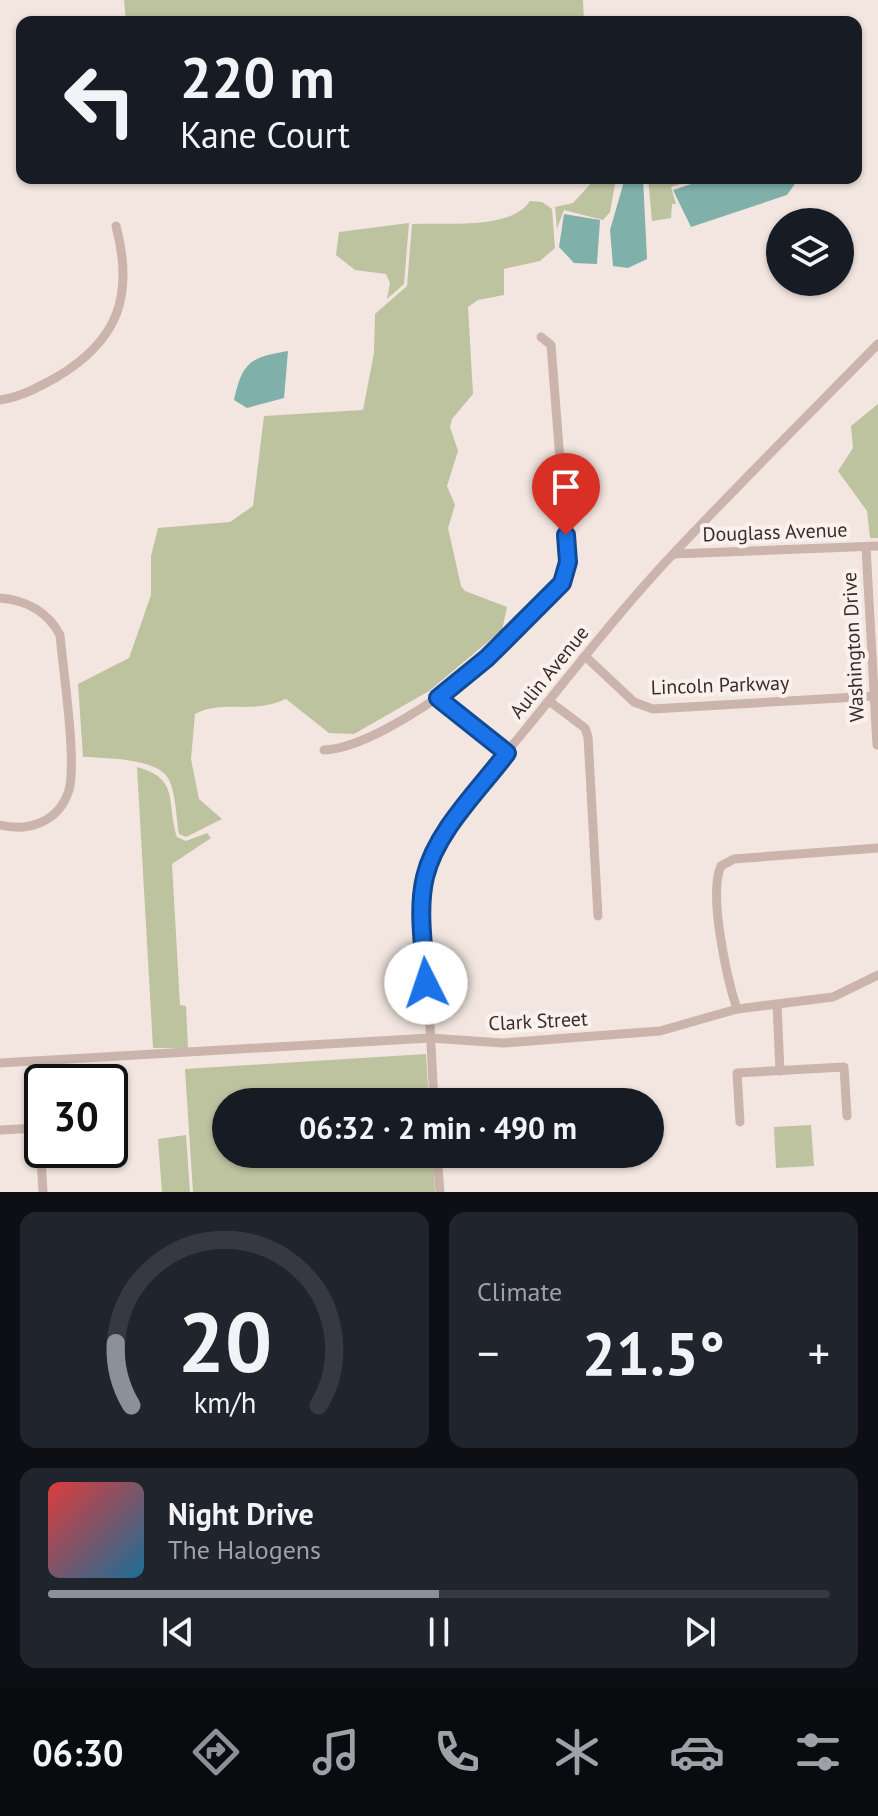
<!DOCTYPE html>
<meta charset="utf-8">
<style>
:root{--surface:#171b24;--page:#20242c;--text:#f1f3f6;--muted:#9ea1a6;--line:#363941;--accent:#8c9099}
body{margin:0;font-family:"PT Sans",sans-serif;background:var(--page);color:var(--text);height:100vh;display:flex;flex-direction:column;font-size:30px;white-space:nowrap}
*{box-sizing:border-box;margin:0}
p{font-size:26px;color:var(--muted)}
.icon{flex:none;width:44px;height:44px;fill:none;stroke:currentColor;stroke-width:2;stroke-linecap:round;stroke-linejoin:round}
.map{position:relative;height:1192px;overflow:hidden}
.details{display:flex;flex-direction:column;gap:20px;padding:20px;background:#0d0f14;flex:1}
.details>*{flex:none}
.banner{position:absolute;left:16px;top:16px;width:846px;height:168px;border-radius:16px;box-shadow:0 2px 6px #0004;background:#171b24;color:var(--text);overflow:hidden}
.tools{position:absolute;left:766px;top:208px;display:grid;gap:16px}
.tools a{display:grid;place-items:center;width:88px;height:88px;border-radius:50%;background:var(--surface);box-shadow:0 2px 6px #0004;font-size:40px}
.speed{position:absolute;left:24px;top:1064px;display:flex;gap:16px;font-size:40px;font-weight:700;text-align:center}
.speed>*{display:grid;place-content:center;width:104px;height:104px;border-radius:50%;background:var(--surface);box-shadow:0 2px 6px #0004;line-height:1}
.speed .limit{border:4px solid #111;border-radius:12px;background:#fff;color:#111}
.pin{position:absolute;display:grid;place-items:center;width:68px;height:68px;color:#fff;margin:-82px -34px;border-radius:50% 50% 50% 0;rotate:-45deg;box-shadow:0 0 8px #0007}
.pin .icon{rotate:45deg}
.me{position:absolute;width:88px;margin:-44px;rotate:356deg;stroke-linejoin:round;filter:drop-shadow(0 0 6px #0008)}
.turn{display:flex;align-items:center;gap:28px;height:168px;padding:0 32px;font-size:36px}
.turn .icon{width:104px;height:104px;stroke-width:2.5}
.turn b{display:block;font-size:56px;line-height:68px}
.big{font-size:60px;font-weight:700;line-height:1.1}
.details .widget{flex:1;display:flex;flex-direction:column;justify-content:center;gap:12px;min-width:0;padding:0 28px;border-radius:16px;background:var(--page)}
.details .dial{align-items:center;gap:0}
.dial svg{height:208px;overflow:visible;fill:none;stroke:var(--line);stroke-width:7;stroke-linecap:round;text-anchor:middle}
.dial text{fill:var(--text);stroke:none}
.song{display:flex;align-items:center;gap:24px}
.cover{width:96px;height:96px;border-radius:12px;background:linear-gradient(135deg,hsl(0 70% 55%),hsl(200 70% 35%))}
.played{height:8px;border-radius:4px;background:linear-gradient(90deg,var(--accent) 50%,var(--line) 50%)}
.keys{display:flex;justify-content:space-around;direction:ltr}
.heat{display:flex;justify-content:space-between;align-items:center;font-size:44px;direction:ltr}
.details .tiles{flex:1;display:grid;gap:20px;grid-template-columns:1fr 1fr}
.widget:last-child{grid-column:span 2}
.trip{position:absolute;left:212px;top:1088px;width:452px;height:80px;border-radius:40px;background:var(--surface);box-shadow:0 2px 6px #0004;font-weight:700;line-height:80px;text-align:center}
.menu{display:flex;height:128px;justify-content:space-around;align-items:center;background:#090b0e;color:var(--muted)}
.menu .icon{width:56px;height:56px}
.menu .on{color:var(--accent)}
.menu b{font-size:36px;color:var(--text)}
.map>svg:first-child{display:block}
.green{fill:#bdc29f}
.water{fill:#7fb0a9}
.lines{fill:none;stroke-linecap:round;stroke-linejoin:round}
.minor{stroke:#cbb4ab;stroke-width:9}
.route-casing{stroke:#114b97;stroke-width:20}
.route{stroke:#1a73e8;stroke-width:14}
.labels{text-anchor:middle;stroke-width:8;stroke-linejoin:round;paint-order:stroke}
.street-label{font-size:20px;fill:#392c2a;stroke:#faf1ed}
</style>
<div class="map">
<svg width="878" height="1192" viewBox="0 0 878 1192">
<rect width="100%" height="100%" fill="#f3e6e0"/>
<g class="green">
<polygon points="124,0 583,0 584,22 126,22"/>
<polygon points="596,178 616,178 610,212 603,220 564,210 557,229 555,207 573,203"/>
<polygon points="648,178 698,178 671,187 676,204 672,204 671,218 652,221"/>
<path d="M530,201L542,202L552,209L555,248L540,261L504,269V295L478,300L468,307L473,394L452,419L450,427L458,451L447,486L455,505L448,528L461,586L465,591L507,607L502,630L429,691L354,734L329,733L286,699C251,715 224,699 195,714L191,759L199,799L222,819L186,837L179,834C176,818 176,792 168,778C156,758 104,758 83,757L78,684L129,658L151,595V556L158,528L230,522L253,506L264,416L363,410L374,353L375,314L407,286L412,224C445,222 510,231 530,201Z"/>
<polygon points="409,223 404,284 387,299 390,283 386,274 355,270 336,255 339,232"/>
<polygon points="878,404 878,538 870,538 867,511 838,471 853,448 851,426"/>
<path d="M137,767C180,779 166,801 177,837L186,841L207,833L211,838L172,864L180,1005L186,1006L188,1048H153Z"/>
<polygon points="426,1054 429,1102 226,1102 226,1154 433,1154 435,1192 193,1192 185,1069"/>
<polygon points="811,1125 814,1166 776,1168 774,1127"/>
<polygon points="186,1135 190,1192 162,1192 158,1139"/>
</g>
<g class="water">
<polygon points="625,178 643,178 647,259 628,268 613,266 610,230"/>
<polygon points="710,178 799,178 787,195 691,227 673,190"/>
<polygon points="564,214 600,220 597,264 574,263 559,247"/>
<path d="M288,351L284,398L247,408L234,400C242,362 251,357 288,351Z"/>
</g>
<g class="lines">
<g class="minor">
<path d="M0,400C21,397 39,387 57,377C119,340 134,295 116,226"/>
<polyline points="866,547 877,745"/>
<polyline points="674,554 878,546"/>
<path d="M0,598C26,600 48,612 60,635C63,669 77,762 69,790C59,822 29,832 0,825"/>
<polyline points="585,656 634,702 653,709 874,696"/>
<polyline points="438,698 507,753"/>
<polyline points="549,701 585,728 588,737 598,916"/>
<path d="M324,750C389,748 549,624 568,562L551,345L541,337"/>
<polyline points="777,1005 780,1071"/>
<path d="M737,1009C727,979 708,894 721,866L734,859L878,848"/>
<polyline points="35,1061 43,1192"/>
<polyline points="0,1063 430,1038 503,1043 660,1031 737,1009 833,997 878,975"/>
<path d="M434,1102L423,892C430,835 489,774 525,730C574,670 621,609 674,553C741,482 810,413 878,344"/>
<polyline points="740,1122 737,1073 844,1067 847,1116"/>
<polyline points="0,1130 39,1128"/>
<polyline points="437,1154 440,1192"/>
</g>
</g>
<g class="lines">
<g class="route-casing">
<path id="route" d="M426,983C424,949 417,910 425,877C436,831 479,790 507,753L438,698L487,658L562,583L568,562L566,535"/>
</g>
<use href="#route" class="route"/>
</g>
<g class="labels">
<g class="street-label">
<text transform="translate(775 532) rotate(-2)" y="7">Douglass Avenue</text>
<text transform="translate(853 647) rotate(-93)" y="7">Washington Drive</text>
<text transform="translate(549 672) rotate(-51)" y="7">Aulin Avenue</text>
<text transform="translate(720 685) rotate(-2)" y="7">Lincoln Parkway</text>
<text transform="translate(538 1021) rotate(-3)" y="7">Clark Street</text>
</g>
</g>
</svg>
<div class="tools">
<a><svg class="icon" aria-label="layers" viewBox="0 0 24 24"><path d="M12 4l9 5-9 5-9-5zM3 14l9 5 9-5"/></svg></a>
</div>
<div class="speed"><div class="limit">30</div></div>
<div class="pin" style="left:566px;top:535px;background:#d93025"><svg class="icon" aria-label="arrive" viewBox="0 0 24 24"><path d="M6 21V4h12l-3 4 3 4H6"/></svg></div>
<svg class="me" style="left:426px;top:983px" viewBox="-20 -20 40 40"><circle r="19" fill="#fff"/><path d="M0-13L10 11 0 6-10 11z" fill="#1a73e8"/></svg>
<div class="trip">06:32 · 2 min · 490 m</div>
<div class="banner">
<div class="turn"><svg class="icon" aria-label="left" viewBox="0 0 24 24"><path d="M17 20v-9H6M10 6l-5 5 5 5"/></svg><div><b>220 m</b>Kane Court</div></div>
</div>
</div>
<section class="details">
<div class="tiles">
<div class="widget dial"><svg viewBox="0 0 100 80">
<path d="M14 69A42 42 0 1 1 86 69"/>
<path d="M14 69A42 42 0 0 1 8 45" stroke="#8c9099"/>
<text x="50" y="56" font-size="32" font-weight="700">20</text>
<text x="50" y="72" font-size="11">km/h</text>
</svg></div>
<div class="widget"><p>Climate</p>
<div class="heat"><a>−</a><b class="big">21.5°</b><a>+</a></div>
</div>
<div class="widget">
<div class="song"><i class="cover"></i><div><b>Night Drive</b><p>The Halogens</p></div></div>
<div class="played"></div>
<div class="keys"><svg class="icon" aria-label="previous" viewBox="0 0 24 24"><path d="M18 5L8 12l10 7zM5 5v14"/></svg><svg class="icon" aria-label="pause" viewBox="0 0 24 24"><path d="M8 5v14M16 5v14"/></svg><svg class="icon" aria-label="next" viewBox="0 0 24 24"><path d="M6 5l10 7-10 7zM19 5v14"/></svg></div>
</div>
</div>
</section>
<nav class="menu">
<b>06:30</b>
<svg class="icon on" aria-label="directions" viewBox="0 0 24 24"><path d="M12 3l9 9-9 9-9-9zM9 14v-3h6M13 9l2 2-2 2"/></svg>
<svg class="icon" aria-label="music" viewBox="0 0 24 24"><path d="M9 18V5l10-2v13"/><circle cx="6" cy="18" r="3"/><circle cx="16" cy="16" r="3"/></svg>
<svg class="icon" aria-label="phone" viewBox="0 0 24 24"><path d="M5 4h4l2 5-3 2q2 4 5 5l2-3 5 2v4C11 20 4 13 5 4z"/></svg>
<svg class="icon" aria-label="climate" viewBox="0 0 24 24"><path d="M12 3v18M4 7l16 10M4 17L20 7"/></svg>
<svg class="icon" aria-label="car" viewBox="0 0 24 24"><path d="M5 17H2v-5l4-1 3-4h7l3 4 3 1v5h-3M9 17h6M6 11h13"/><circle cx="7" cy="17" r="2"/><circle cx="17" cy="17" r="2"/></svg>
<svg class="icon" aria-label="filters" viewBox="0 0 24 24"><path d="M4 7h16M4 17h16"/><circle cx="9" cy="7" r="2"/><circle cx="15" cy="17" r="2"/></svg>
</nav>
